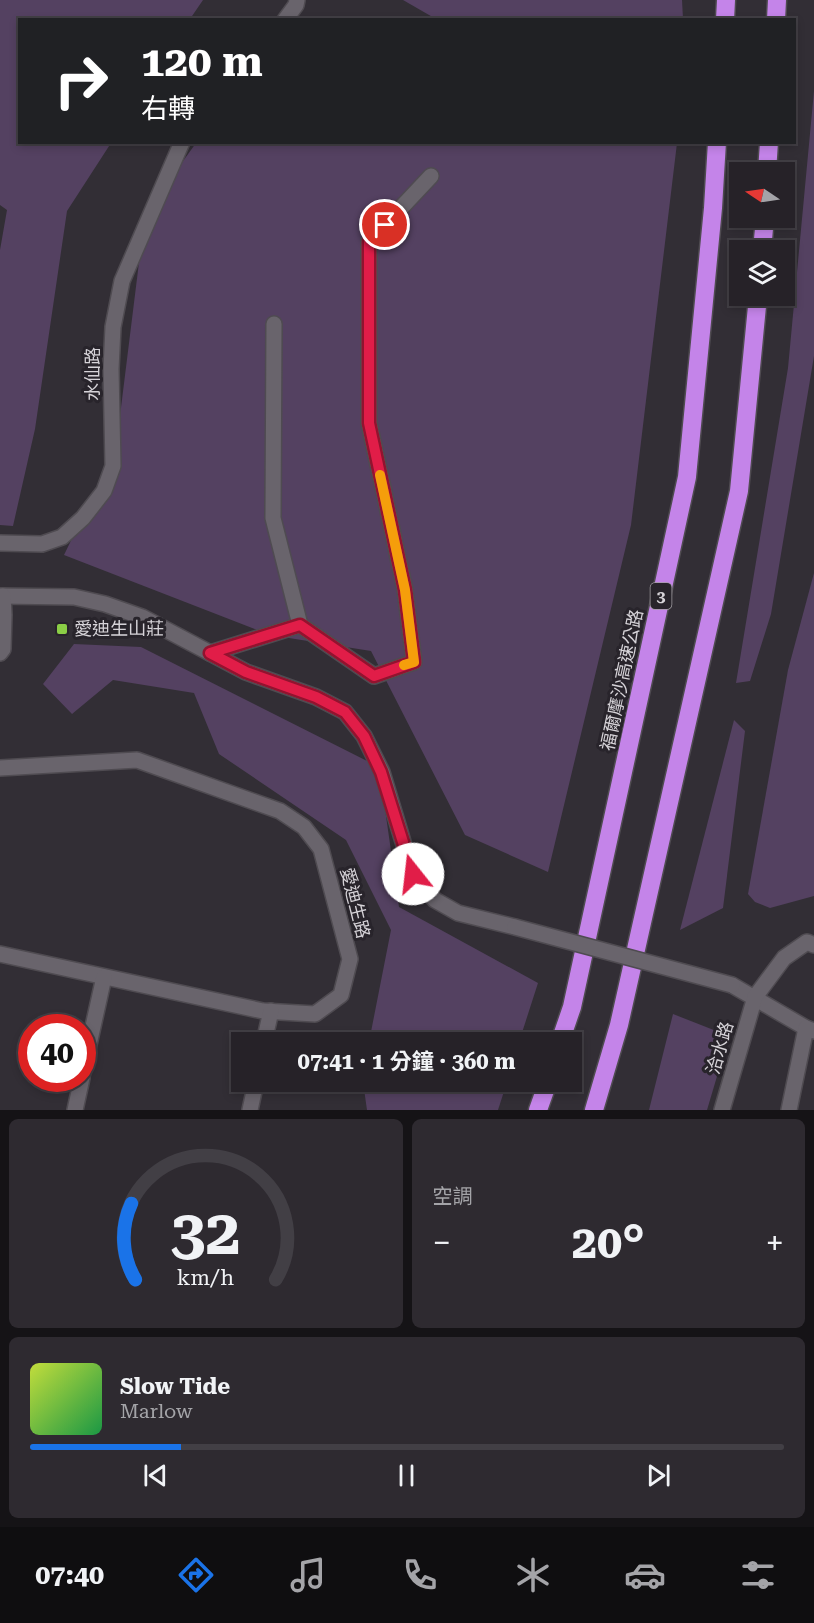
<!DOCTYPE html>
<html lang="zh-TW">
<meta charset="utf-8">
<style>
:root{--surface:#262228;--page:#2e2a30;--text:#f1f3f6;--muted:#a4a4a8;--line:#423f45;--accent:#1a73e8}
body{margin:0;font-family:"Roboto Serif","Noto Sans TC",serif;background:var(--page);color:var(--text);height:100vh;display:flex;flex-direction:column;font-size:22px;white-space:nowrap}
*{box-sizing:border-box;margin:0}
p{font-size:20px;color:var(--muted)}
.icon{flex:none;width:33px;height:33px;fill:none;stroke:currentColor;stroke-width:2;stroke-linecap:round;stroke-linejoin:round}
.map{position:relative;height:1110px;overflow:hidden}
.side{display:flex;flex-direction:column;gap:9px;padding:9px;background:#151316;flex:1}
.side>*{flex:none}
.guide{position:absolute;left:18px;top:18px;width:778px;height:126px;border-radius:0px;box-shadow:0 3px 9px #0003,0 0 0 2px var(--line);background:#202124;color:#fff;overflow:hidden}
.needle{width:39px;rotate:283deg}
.controls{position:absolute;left:729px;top:162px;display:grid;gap:12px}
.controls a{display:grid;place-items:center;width:66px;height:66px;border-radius:0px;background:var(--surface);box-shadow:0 3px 9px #0003,0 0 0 2px var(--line);font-size:30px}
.speed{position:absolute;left:18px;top:1014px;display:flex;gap:12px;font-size:30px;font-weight:700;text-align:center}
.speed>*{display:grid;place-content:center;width:78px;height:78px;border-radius:50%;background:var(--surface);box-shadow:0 3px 9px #0003,0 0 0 2px var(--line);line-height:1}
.speed .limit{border:9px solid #d22;background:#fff;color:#111}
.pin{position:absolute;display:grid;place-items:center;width:51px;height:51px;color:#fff;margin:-26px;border:3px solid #fff;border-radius:50%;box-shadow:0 2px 6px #0007}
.me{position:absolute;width:66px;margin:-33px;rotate:344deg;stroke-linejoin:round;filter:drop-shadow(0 0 4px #0008)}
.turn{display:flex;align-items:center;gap:21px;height:126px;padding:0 24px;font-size:27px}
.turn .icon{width:78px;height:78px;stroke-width:2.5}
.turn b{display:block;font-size:42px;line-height:51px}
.big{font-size:45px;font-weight:700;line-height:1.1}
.side .card{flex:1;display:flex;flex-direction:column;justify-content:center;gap:9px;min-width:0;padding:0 21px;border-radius:9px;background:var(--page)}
.side .dial{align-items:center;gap:0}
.dial svg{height:156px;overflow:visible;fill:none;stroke:var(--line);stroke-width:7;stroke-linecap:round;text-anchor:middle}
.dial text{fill:var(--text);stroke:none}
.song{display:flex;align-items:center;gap:18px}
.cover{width:72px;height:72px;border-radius:9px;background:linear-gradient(135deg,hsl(70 70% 55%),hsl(140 70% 35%))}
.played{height:6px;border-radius:3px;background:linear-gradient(90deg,var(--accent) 20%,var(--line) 20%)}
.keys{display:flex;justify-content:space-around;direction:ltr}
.heat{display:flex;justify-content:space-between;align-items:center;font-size:33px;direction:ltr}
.side .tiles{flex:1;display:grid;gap:9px;grid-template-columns:1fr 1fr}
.card:last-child{grid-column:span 2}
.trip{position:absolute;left:231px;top:1032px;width:351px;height:60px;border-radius:0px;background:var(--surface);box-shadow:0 3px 9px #0003,0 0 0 2px var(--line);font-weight:700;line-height:60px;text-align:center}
.tab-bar{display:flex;height:96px;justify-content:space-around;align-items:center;background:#0f0e10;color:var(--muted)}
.tab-bar .icon{width:42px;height:42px}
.tab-bar .on{color:var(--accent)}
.tab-bar b{font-size:27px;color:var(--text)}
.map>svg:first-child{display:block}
.green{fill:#544161}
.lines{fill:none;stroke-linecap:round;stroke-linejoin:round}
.minor-casing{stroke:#4f4b51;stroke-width:18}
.highway-casing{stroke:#4f4b51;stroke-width:21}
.minor{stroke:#69646c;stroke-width:15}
.highway{stroke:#c484e9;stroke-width:18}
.minor-bridge-casing{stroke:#4f4b51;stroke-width:18;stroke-linecap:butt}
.minor-bridge{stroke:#69646c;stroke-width:15}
.route-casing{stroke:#92132f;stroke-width:15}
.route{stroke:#e11d48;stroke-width:10}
.slow{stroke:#f59e0b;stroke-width:10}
.poi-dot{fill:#8bce46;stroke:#28242b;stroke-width:2}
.labels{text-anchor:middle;stroke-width:6;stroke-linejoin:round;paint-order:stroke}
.shield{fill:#28242b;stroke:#a29ea4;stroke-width:1.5}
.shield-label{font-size:16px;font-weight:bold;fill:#d6d3d8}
.street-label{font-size:18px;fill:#d6d3d8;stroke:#28242b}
.poi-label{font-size:18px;fill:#d6d3d8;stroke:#28242b;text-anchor:start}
</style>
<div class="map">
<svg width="814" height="1110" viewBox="0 0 814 1110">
<rect width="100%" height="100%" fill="#322e35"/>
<g class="green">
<polygon points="0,0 203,0 190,19 20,20 20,142 111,143 67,211 35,429 13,526 0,525 0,250 7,210 0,205"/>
<polygon points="403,0 682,0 683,19 436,19"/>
<polygon points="814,91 814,356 771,614 750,681 736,683 788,368"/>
<polygon points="196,143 677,143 631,525 548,872 465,835 371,651 270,635 64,555 116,448 145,214"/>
<polygon points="814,573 814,896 770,908 755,902 748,894 788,670"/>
<polygon points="74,644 141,647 379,767 399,907 538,983 519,1042 369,1042 391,930 346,840 219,754 194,693 113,680 72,714 43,684"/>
<polygon points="734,720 745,731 723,908 680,930"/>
<polygon points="673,1014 729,1036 707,1110 649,1110"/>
<polygon points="363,1082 507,1082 498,1110 367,1110"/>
</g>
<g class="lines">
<g class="minor-casing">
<g id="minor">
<polyline points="285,20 296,5 297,0"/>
<polyline points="274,324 273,518 300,625"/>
<polyline points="0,543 42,544 62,537 83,518 104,491 113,466 111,369 113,327 122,281 182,142"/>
<polyline points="0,596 74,597 105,604 142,617 246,672 316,697 345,712 364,736 382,772 413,875 435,900 458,913 515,927"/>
<polyline points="0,653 3,649 4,615 3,596"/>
<polyline points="210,653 300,625 374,676 414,662 405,590 369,423 369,242 431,176"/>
<polyline points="0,768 137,760 280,811 304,827 321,849 350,959 341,995 315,1014 263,1011 0,954"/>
<polyline points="732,985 806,1028 814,1031"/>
<polyline points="264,1042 271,1011"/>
<polyline points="82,1076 104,977"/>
<polyline points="75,1110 82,1078"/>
<polyline points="250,1110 256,1082"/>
<polyline points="722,1110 755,997 784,958 807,942 814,945"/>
<polyline points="789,1110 806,1028"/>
</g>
</g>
<g class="highway-casing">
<g id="highway">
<polyline points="725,20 726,0"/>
<polyline points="776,20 777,0"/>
<polyline points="767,172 769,142"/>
<polyline points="762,250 765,218"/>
<polyline points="560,1042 572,1007 687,477 713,208 717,142"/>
<polyline points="538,1110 548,1082"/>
<polyline points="594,1110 619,1025 739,491 758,296"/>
</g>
</g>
<use href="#minor" class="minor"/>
<use href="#highway" class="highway"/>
<g class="minor-bridge-casing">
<polyline id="minor-bridge" points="515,927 732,985"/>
</g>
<use href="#minor-bridge" class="minor-bridge"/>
</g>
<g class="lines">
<g class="route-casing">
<polyline id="route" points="385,225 369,242 369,423 405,590 414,662 374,676 300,625 210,653 246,672 316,697 345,712 364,736 381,772 413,874"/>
</g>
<use href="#route" class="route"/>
<polyline class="slow" points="380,475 405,590 414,662 404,665"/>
</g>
<rect class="poi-dot" x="56" y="623" width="12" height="12" rx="3"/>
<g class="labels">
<rect class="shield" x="650.5" y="583" width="21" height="26" rx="4.5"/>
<g class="shield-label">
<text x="661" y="602">3</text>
</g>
<g class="street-label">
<text transform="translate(93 374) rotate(-90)" y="6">水仙路</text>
<text transform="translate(622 680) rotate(-78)" y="6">福爾摩沙高速公路</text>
<text transform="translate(355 903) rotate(76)" y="6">愛迪生路</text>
<text transform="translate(720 1048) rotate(-74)" y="6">洽水路</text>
</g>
<g class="poi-label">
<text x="74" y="635">愛迪生山莊</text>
</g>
</g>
</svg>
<div class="controls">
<a><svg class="needle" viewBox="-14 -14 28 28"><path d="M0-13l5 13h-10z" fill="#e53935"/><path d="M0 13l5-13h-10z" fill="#a4a4a8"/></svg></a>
<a><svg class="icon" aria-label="layers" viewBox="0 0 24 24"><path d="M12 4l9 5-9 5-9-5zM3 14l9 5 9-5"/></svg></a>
</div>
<div class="speed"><div class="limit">40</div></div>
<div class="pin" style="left:385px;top:225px;background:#d93025"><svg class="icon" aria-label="arrive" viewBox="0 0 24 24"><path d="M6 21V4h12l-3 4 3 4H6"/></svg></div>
<svg class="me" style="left:413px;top:874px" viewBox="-20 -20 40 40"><circle r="19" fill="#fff"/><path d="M0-13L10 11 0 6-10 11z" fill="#e11d48"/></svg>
<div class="trip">07:41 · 1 分鐘 · 360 m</div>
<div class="guide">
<div class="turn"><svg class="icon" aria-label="right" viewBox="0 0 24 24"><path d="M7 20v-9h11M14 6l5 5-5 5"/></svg><div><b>120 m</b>右轉</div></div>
</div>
</div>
<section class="side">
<div class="tiles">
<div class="card dial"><svg viewBox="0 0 100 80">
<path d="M14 69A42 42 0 1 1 86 69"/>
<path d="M14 69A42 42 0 0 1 12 30" stroke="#1a73e8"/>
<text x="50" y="56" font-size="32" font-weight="700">32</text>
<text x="50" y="72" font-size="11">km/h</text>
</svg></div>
<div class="card"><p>空調</p>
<div class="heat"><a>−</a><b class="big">20°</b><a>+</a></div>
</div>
<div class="card">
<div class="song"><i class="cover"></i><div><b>Slow Tide</b><p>Marlow</p></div></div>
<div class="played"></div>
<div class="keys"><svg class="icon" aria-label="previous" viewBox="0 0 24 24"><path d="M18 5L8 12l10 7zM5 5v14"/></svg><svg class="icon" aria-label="pause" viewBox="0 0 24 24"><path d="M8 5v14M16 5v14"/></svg><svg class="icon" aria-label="next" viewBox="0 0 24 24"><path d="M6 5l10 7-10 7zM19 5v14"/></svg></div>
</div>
</div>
</section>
<nav class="tab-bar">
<b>07:40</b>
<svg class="icon on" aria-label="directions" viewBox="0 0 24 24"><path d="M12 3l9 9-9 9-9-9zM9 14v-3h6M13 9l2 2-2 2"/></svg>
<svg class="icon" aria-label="music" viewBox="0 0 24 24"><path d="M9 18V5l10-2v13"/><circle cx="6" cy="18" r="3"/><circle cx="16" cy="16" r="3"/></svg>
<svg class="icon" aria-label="phone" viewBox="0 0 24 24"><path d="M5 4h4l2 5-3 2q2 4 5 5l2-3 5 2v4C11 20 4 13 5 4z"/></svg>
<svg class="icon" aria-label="climate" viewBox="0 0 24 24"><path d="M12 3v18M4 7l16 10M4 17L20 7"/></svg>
<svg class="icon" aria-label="car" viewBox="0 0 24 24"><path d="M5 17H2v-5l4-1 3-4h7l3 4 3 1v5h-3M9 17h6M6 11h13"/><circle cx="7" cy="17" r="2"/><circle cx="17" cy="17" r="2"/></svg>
<svg class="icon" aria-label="filters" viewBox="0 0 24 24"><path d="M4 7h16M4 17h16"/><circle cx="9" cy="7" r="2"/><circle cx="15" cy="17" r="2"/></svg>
</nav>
